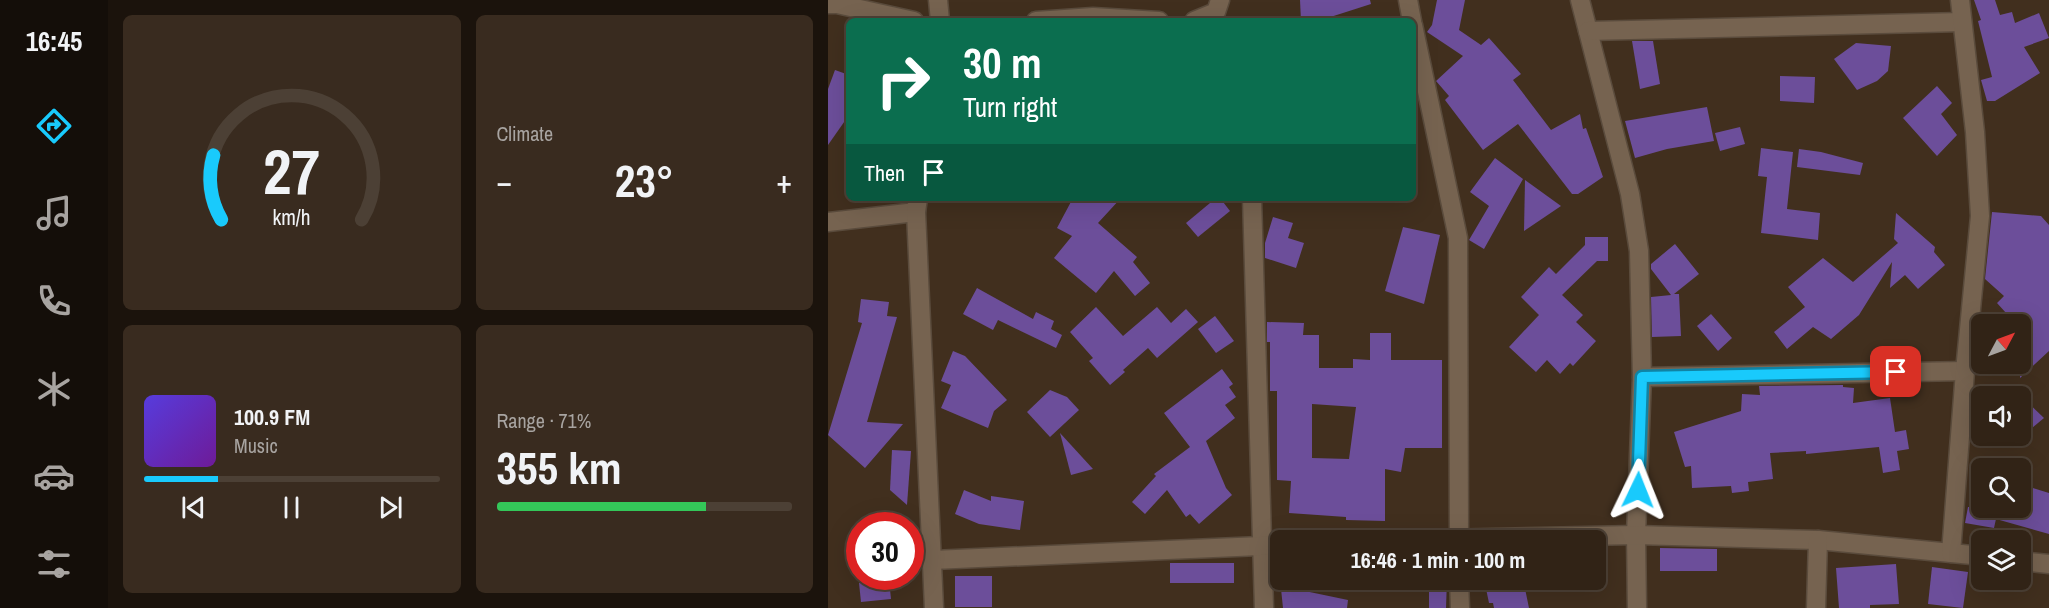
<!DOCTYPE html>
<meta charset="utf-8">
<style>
:root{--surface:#312316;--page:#392b1f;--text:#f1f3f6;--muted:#a8a4a1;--line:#4c4035;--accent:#19cafc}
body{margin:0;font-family:"Archivo Narrow",sans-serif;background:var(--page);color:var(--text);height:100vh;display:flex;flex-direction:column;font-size:22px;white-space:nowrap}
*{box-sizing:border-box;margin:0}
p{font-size:20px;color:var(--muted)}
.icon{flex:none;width:33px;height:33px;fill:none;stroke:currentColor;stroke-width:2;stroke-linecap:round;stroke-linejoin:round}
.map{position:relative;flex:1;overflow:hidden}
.side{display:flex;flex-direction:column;gap:15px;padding:15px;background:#1b130c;width:720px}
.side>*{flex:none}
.top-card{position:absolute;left:18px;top:18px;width:570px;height:183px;border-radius:9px;box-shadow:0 6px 24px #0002,0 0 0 2px var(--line);background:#0b6e4f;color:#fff;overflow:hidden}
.needle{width:39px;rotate:49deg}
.fabs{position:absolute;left:1143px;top:314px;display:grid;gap:12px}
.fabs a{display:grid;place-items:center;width:60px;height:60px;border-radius:9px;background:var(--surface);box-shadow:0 6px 24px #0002,0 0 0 2px var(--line);font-size:30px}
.speed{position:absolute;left:18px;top:512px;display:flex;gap:12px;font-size:30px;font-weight:700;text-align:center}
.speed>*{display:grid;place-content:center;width:78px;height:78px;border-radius:50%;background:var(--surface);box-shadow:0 6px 24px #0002,0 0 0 2px var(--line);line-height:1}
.speed .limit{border:9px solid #d22;background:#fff;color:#111}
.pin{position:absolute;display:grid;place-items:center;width:51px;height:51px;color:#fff;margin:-26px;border-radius:12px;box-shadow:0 3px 9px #0006}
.me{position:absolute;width:66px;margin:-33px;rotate:2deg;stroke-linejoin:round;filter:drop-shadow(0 0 4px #0008)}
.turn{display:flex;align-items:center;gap:21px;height:126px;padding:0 18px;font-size:27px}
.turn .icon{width:78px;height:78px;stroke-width:2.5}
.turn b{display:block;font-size:42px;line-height:51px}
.then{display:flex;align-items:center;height:57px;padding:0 18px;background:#0003;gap:12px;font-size:22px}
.big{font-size:45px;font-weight:700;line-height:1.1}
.side .tile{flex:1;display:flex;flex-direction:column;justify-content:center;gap:9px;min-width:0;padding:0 21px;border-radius:9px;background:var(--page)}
.side .dial{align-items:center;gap:0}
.dial svg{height:156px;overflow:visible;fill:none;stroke:var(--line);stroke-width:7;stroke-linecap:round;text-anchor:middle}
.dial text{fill:var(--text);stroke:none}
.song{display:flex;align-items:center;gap:18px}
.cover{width:72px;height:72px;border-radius:9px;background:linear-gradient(135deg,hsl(250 70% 55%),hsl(280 70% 35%))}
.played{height:6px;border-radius:3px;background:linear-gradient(90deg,var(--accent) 25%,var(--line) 25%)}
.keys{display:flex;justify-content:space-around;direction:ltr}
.heat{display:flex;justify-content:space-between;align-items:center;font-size:33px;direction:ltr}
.charge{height:9px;border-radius:4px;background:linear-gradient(90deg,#34c759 71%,var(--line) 0)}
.side .tiles{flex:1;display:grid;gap:15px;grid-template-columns:repeat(2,1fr)}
.trip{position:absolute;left:442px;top:530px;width:336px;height:60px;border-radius:9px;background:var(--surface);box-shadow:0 6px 24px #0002,0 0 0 2px var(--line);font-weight:700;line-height:60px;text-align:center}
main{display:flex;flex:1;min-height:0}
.tabs{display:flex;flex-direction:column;width:108px;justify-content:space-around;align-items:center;background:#140e09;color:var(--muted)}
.tabs .icon{width:42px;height:42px}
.tabs .current{color:var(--accent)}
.tabs b{font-size:27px;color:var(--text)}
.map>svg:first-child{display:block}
.building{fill:#6c4e9a;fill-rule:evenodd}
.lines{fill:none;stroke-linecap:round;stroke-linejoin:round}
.minor-casing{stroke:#5a4b3c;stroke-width:21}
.tertiary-casing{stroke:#5a4b3c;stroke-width:21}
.minor{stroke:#766350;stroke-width:18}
.tertiary{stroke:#766350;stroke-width:18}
.route-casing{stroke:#1083a4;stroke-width:15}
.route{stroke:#19cafc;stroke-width:10}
</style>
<main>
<nav class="tabs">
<b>16:45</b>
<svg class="icon current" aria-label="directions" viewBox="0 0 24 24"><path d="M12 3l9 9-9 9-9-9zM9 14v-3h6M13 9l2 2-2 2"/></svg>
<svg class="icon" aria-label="music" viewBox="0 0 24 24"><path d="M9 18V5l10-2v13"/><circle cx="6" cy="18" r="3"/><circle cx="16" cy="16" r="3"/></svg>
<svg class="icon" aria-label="phone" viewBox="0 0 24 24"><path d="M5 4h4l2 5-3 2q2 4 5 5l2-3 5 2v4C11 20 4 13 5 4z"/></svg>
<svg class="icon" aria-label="climate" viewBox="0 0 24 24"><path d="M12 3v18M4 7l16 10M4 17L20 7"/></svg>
<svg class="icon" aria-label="car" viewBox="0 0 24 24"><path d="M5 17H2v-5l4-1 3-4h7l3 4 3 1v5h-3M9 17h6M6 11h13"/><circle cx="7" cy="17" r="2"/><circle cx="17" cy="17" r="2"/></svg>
<svg class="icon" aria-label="filters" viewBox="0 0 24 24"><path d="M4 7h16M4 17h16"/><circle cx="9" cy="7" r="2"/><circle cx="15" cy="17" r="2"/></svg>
</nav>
<section class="side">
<div class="tiles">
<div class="tile dial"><svg viewBox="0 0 100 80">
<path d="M14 69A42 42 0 1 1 86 69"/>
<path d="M14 69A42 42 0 0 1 10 36" stroke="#19cafc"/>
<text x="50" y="56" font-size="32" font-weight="700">27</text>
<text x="50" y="72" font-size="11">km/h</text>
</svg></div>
<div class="tile"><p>Climate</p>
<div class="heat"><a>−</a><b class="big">23°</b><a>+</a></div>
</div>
<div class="tile">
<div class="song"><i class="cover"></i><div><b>100.9 FM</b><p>Music</p></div></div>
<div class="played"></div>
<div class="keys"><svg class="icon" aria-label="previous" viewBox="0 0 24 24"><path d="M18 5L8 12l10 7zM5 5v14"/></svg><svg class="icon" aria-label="pause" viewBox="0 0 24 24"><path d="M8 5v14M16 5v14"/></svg><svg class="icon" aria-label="next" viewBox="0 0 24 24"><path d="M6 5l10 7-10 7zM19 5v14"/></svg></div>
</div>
<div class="tile"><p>Range · 71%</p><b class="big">355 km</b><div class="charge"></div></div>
</div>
</section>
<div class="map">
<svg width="1221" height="608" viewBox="0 0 1221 608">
<rect width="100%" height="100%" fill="#412f1e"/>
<g class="building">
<polygon points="472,0 542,0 543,4 490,21 473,21"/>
<polygon points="609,0 637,0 631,30 653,45 661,38 693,74 685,80 723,130 752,114 755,129 758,128 775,177 750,194 744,194 690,124 655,150 617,100 621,96 608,81 635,56 599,32 604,25"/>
<polygon points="1146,0 1167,0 1172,15 1184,12 1187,23 1211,13 1221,38 1196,47 1212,73 1167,101 1159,101 1153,80 1164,77 1150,21 1153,20"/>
<polygon points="804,41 825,41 832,84 812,89"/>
<polygon points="1028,43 1063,46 1060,71 1049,81 1029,90 1006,59"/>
<polygon points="7,70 21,75 21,115 0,145 0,89"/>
<polygon points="952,76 987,77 986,103 952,101"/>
<polygon points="1109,86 1124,103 1113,114 1129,135 1109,156 1075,118"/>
<polygon points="879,107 886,141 839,149 807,158 797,121"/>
<polygon points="912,127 917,144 892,151 887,133"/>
<polygon points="933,148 965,152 959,209 992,213 990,240 933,233 939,177 930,176"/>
<polygon points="971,149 993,152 1035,163 1032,175 969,167"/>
<polygon points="667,158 695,179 656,249 641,240 661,206 642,192"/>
<polygon points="697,180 733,206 696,231"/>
<polygon points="245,198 293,198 270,223 309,257 305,262 322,283 307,296 286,271 268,293 226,258 244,236 229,228"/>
<polygon points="388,198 392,198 402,211 370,237 358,223"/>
<polygon points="1164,212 1213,216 1221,225 1221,351 1192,378 1192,324 1188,324 1169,303 1176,296 1157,279"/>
<polygon points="1068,213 1107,247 1106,252 1117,265 1090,289 1077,275 1062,288 1064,262 1031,315 1003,339 985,327 959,349 946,332 977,307 960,287 995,258 1025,282 1070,243 1066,239"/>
<polygon points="445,217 465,223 460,238 476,243 468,268 437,258 437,243"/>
<polygon points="575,227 612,235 596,304 557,291"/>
<polygon points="757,237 780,237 780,261 769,261 734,295 755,315 748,322 768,341 745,366 742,363 732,374 719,360 708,372 681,347 711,315 693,297 721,267 728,274 757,245"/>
<polygon points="847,244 871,274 846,294 851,294 853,336 824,337 823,297 843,295 823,269 823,264"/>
<polygon points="149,288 205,319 208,312 226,321 223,329 234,335 228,348 170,320 165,330 135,314"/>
<polygon points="33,299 61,302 59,316 69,317 39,422 75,424 37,468 0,435 34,323 30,322"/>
<polygon points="268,307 295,336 329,307 343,323 358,309 370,322 329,358 320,348 295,370 297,372 282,385 261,361 265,358 242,332"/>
<polygon points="883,314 904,338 890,351 869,326"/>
<polygon points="387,316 406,341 388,353 370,329"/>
<path d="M439,322L476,323L475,335H491V368H525V359L542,360V333H563V360H614V448H577L573,472L557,469V521L518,520V517L461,513L463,481L449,480V391H442V342H439ZM484,404L528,407L521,459L484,458Z"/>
<polygon points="125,351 137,356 179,400 166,411 160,428 113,408 123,385 113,381"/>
<polygon points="394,369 405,384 401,387 408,397 397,405 407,418 378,441 398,488 404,495 371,524 362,514 358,517 339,490 317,514 304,502 328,476 326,474 362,447 336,413"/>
<polygon points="1015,385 1015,387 1026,388 1025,403 1062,398 1067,432 1078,430 1081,449 1069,451 1072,470 1055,473 1051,447 978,454 978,451 942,453 945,479 920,482 921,491 904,493 903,486 864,488 863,466 857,467 846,432 913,411 914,394 932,395 931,386"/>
<polygon points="222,390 239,397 251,410 222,437 199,412"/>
<polygon points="1192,395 1216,418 1192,438"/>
<polygon points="232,433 265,469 243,475"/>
<polygon points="64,450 83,451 79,505 62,490"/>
<polygon points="1192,484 1221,493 1221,534 1168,519 1166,528 1137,523 1140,507 1192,507"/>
<polygon points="136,490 163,501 163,496 196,501 192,530 151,524 127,514"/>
<polygon points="832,548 889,549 889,571 832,571"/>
<rect x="342" y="563" width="64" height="20"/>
<polygon points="1068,564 1071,604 1042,605 1042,608 1011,608 1008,568"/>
<polygon points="1104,567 1140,572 1135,608 1100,604"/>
<rect x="127" y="576" width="37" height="31"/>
<polygon points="452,579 470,579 472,590 520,600 519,608 455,608"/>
<polygon points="601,579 619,579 618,608 601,608"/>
<polygon points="656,579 695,579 701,608 666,608 665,603 661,603"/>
<polygon points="61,580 63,599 33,602 31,583"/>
</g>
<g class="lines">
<g class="minor-casing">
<g id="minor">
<polyline points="580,0 584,21"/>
<polyline points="752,0 802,194 811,251 814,377 808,535 809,608"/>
<polyline points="0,4 9,4 86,21"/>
<polyline points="208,21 265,17 331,21"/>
<polyline points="366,21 388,12 392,0"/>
<polyline points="585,25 630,238 631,540"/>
<polyline points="760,31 1134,22"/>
<polyline points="424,198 436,608"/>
<polyline points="0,222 88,212"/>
<polyline points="814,377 1137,371"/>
<polyline points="566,540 808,535 990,540 1154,556"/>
<polyline points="1123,553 1137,371 1152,216 1147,132 1132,0"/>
<polyline points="105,560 453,545"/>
<polyline points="1192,561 1221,564"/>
<polyline points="631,579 632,608"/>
<polyline points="988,608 990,540"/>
</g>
</g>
<g class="tertiary-casing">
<g id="tertiary">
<polyline points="110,0 112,21"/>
<polyline points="90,198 88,212 106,608"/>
</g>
</g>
<use href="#minor" class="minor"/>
<use href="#tertiary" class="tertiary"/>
</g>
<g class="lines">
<g class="route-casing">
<polyline id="route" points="810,490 814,377 1068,372"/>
</g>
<use href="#route" class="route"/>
</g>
</svg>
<div class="fabs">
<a><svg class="needle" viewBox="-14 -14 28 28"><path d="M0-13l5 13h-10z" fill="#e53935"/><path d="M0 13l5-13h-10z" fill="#a8a4a1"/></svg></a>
<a><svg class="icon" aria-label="sound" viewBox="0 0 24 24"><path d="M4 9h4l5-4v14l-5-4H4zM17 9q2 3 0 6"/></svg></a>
<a><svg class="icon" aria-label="search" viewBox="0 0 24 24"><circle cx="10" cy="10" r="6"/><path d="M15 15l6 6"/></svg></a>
<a><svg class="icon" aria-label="layers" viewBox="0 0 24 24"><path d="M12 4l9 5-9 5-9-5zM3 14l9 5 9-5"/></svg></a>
</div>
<div class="speed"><div class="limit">30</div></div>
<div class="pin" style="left:1068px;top:372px;background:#d93025"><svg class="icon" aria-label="arrive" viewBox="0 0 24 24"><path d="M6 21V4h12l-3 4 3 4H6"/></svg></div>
<svg class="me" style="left:810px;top:490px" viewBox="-20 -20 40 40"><path d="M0-17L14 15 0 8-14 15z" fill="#19cafc" stroke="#fff" stroke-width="4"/></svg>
<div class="trip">16:46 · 1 min · 100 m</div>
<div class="top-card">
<div class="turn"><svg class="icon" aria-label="right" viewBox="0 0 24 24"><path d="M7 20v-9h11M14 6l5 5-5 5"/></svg><div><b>30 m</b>Turn right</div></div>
<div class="then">Then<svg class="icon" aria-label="arrive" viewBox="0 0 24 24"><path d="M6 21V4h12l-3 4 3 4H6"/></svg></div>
</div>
</div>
</main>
